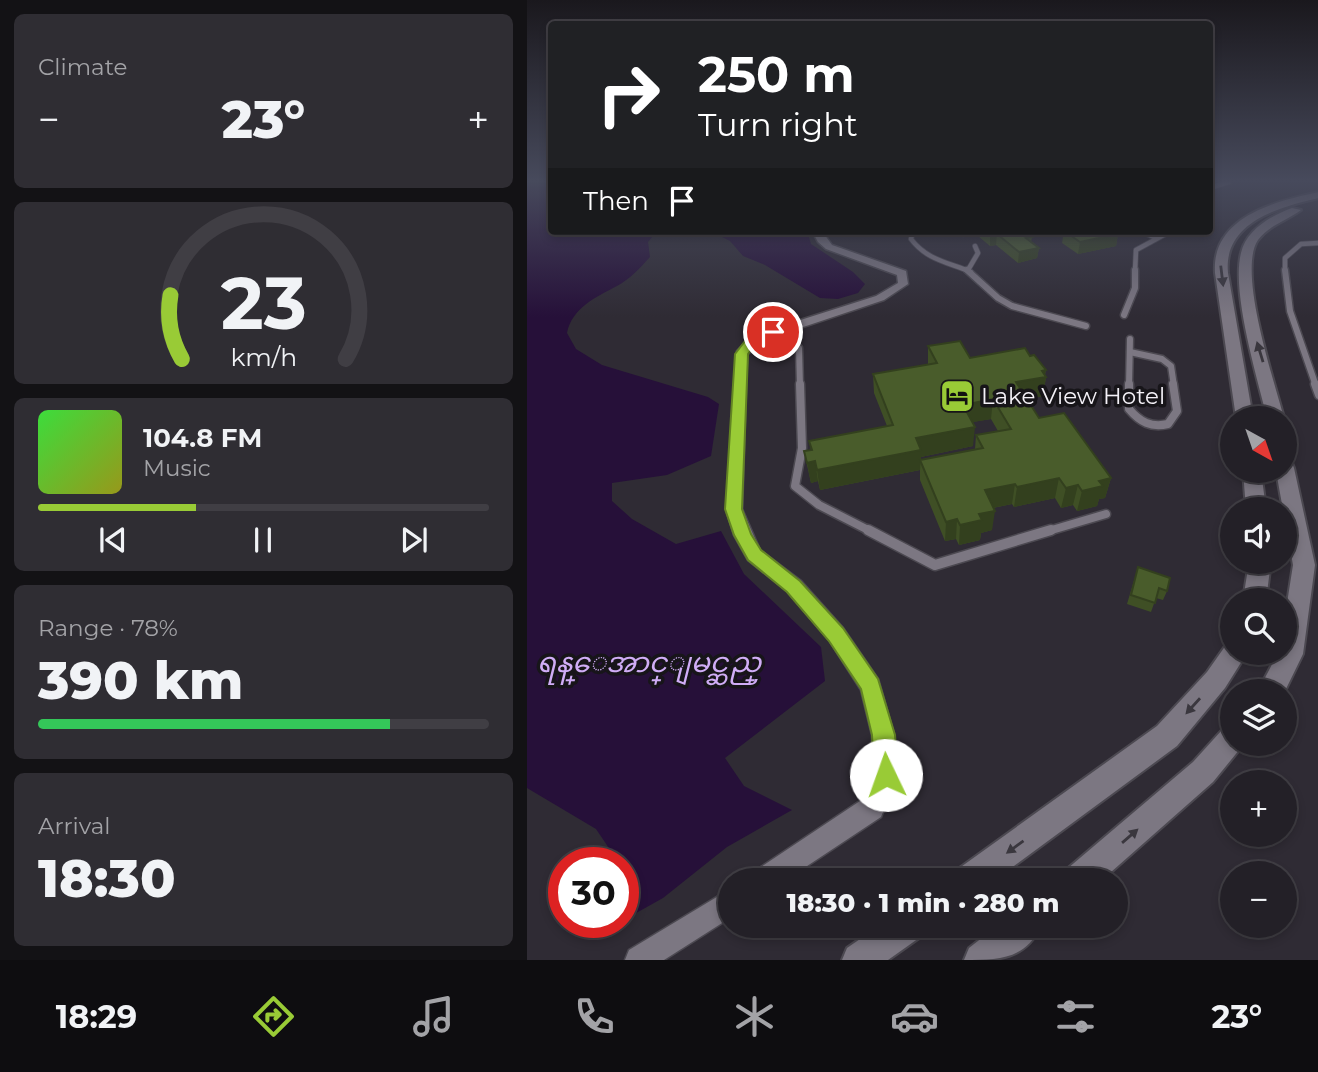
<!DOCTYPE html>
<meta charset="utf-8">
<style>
:root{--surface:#232027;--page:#2f2d33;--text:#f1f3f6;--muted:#a3a3a7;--line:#403e44;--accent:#99cb36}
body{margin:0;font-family:Montserrat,"Noto Sans Myanmar",sans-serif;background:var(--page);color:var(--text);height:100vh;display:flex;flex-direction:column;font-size:26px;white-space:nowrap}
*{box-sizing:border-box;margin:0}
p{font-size:23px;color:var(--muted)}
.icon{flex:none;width:38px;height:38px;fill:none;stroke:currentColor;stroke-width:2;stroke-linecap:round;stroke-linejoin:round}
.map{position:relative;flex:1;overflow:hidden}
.panel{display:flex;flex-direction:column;gap:14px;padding:14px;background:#131215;width:527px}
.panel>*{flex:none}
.top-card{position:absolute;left:21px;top:21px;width:665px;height:214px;border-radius:7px;box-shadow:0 4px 10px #0003,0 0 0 2px var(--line);background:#202124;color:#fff;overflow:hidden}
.needle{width:46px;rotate:140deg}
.fabs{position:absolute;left:693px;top:406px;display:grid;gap:14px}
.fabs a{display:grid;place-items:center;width:77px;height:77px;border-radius:50%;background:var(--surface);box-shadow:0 4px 10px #0003,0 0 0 2px var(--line);font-size:35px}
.speed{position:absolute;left:21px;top:847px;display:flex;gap:14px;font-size:35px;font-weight:700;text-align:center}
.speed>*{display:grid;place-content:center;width:91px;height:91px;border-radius:50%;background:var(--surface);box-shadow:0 4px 10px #0003,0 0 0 2px var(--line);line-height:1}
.speed .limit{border:10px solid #d22;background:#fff;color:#111}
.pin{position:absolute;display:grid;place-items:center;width:60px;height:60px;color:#fff;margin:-30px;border:4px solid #fff;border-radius:50%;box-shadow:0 2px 7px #0007}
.me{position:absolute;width:77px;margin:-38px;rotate:357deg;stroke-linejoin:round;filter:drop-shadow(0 0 5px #0008)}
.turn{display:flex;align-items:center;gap:24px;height:147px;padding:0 35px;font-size:32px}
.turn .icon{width:91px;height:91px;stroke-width:2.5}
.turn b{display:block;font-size:49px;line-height:60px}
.then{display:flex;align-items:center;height:66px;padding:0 35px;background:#0003;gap:14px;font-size:26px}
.big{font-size:52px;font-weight:800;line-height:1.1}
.panel .widget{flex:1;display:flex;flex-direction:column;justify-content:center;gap:10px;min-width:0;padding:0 24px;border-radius:10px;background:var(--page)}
.panel .dial{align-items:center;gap:0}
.dial svg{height:182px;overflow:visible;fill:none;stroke:var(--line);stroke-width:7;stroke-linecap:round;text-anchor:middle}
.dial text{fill:var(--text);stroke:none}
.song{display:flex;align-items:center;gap:21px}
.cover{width:84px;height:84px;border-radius:10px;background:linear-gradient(135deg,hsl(120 70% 55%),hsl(60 70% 35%))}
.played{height:7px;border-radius:4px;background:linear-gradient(90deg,var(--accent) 35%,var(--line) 35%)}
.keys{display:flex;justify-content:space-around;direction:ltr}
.heat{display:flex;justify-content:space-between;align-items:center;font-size:38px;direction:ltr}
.charge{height:10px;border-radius:5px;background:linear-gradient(90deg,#34c759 78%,var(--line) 0)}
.trip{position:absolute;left:191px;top:868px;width:410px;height:70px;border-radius:35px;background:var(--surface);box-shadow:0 4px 10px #0003,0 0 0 2px var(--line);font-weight:800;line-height:70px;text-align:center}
.menu{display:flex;height:112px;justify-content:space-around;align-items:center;background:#0e0d10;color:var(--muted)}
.menu .icon{width:49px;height:49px}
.menu .selected{color:var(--accent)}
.menu b{font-size:32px;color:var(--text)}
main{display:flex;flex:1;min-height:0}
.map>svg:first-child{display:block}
.water{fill:#261039}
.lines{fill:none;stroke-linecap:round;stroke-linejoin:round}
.service-far3-casing{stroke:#4c4951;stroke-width:6}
.service-far2-casing{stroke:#4c4951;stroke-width:9}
.service-far1-casing{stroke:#4c4951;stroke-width:11}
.service-casing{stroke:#4c4951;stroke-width:13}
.minor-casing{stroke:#4c4951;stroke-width:3}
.secondary-casing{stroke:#4c4951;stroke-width:4}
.service-far3{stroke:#7c7782;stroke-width:4.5}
.service-far2{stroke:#7c7782;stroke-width:6}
.service-far1{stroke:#7c7782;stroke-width:8}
.service{stroke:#7c7782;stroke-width:10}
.minor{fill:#7c7782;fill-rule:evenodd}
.secondary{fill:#7c7782;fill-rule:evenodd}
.wall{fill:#3f4f25;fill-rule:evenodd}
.shaded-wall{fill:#33401e}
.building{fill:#495c2b;stroke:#33401e;stroke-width:2}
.oneway{fill:#3a373e}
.route{fill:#99cb36;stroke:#638423;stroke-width:2}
.labels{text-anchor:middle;stroke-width:7;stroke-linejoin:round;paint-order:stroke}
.poi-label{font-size:23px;fill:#f4f1f7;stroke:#171519;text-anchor:start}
.near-water-label{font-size:28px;font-style:italic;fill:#d0adf6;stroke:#171519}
</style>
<main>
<section class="panel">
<div class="widget"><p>Climate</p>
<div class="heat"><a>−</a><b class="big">23°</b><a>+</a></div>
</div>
<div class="widget dial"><svg viewBox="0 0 100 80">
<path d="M14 69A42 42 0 1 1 86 69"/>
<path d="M14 69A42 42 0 0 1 9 41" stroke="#99cb36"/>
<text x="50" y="56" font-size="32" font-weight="700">23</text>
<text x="50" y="72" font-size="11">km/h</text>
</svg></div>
<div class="widget">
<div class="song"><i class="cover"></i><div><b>104.8 FM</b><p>Music</p></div></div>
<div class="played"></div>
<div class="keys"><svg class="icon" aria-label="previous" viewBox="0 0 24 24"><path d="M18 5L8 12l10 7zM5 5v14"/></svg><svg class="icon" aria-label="pause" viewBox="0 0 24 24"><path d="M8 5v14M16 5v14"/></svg><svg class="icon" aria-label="next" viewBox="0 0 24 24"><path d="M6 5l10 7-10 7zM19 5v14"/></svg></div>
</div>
<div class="widget"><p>Range · 78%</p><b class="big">390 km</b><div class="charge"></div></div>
<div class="widget"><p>Arrival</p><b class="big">18:30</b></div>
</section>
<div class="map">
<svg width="792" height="960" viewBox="0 0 792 960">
<rect width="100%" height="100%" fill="#2f2b34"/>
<g class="water">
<path d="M0,182H24V231H130L121,242L123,257C113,268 103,279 90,286C69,297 45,308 40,333L49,349L75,365L181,397L192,404L184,456L140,475L85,483V501L105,519L149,544L194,531L217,574L294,647L298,681L198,758L217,786L265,810L200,847L136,898L102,917L96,863H92L69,829L0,788Z"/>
<polygon points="183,231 280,231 284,244 326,272 338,284 331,293 311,299 293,298 238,265 216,256 203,241"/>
</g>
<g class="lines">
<g class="service-far3-casing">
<g id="service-far3">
<polyline points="682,188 702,182"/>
<path d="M386,231L384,239C400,260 420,262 444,272"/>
<polyline points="431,231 436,234"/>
<polyline points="613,231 629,238"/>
<polyline points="441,270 451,253 448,246"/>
<polyline points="608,272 609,250 644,231"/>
<polyline points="758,272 758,258 774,244 792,243"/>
</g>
</g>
<g class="service-far2-casing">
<g id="service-far2">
<polyline points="440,270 471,298 485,306 559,326"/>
<polyline points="758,270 763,311 789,386"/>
<polyline points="597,315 608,288 608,270"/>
<polyline points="230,338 272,348 273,386"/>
<polyline points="603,352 635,359 644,366 647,386"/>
<polyline points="602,386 603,339"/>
</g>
</g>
<g class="service-far1-casing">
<g id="service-far1">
<polyline points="273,384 275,448 268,486 292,505 345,532"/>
<path d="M602,384V409C613,422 624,428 641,424L650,411L646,384"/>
<polyline points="788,384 792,395"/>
<polyline points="518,532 579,514"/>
</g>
</g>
<g class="service-casing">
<polyline id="service" points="341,530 408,565 524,530"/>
</g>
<g class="minor-casing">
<g id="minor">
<polygon points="285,231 295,231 305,245 379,271 381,284 357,300 234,341 220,355 215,509 233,550 274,581 316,628 351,679 367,735 371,775 354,817 259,880 224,880 228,871 336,799 347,775 345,735 334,690 302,640 260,591 221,560 207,535 199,509 210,351 226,335 349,296 371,283 370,275 299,249 291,242"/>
<polygon points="203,889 203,918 137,960 98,960 102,950"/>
</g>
</g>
<g class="secondary-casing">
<g id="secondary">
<path d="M792,192V198C752,207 696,222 701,273L726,418H709L688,273C684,217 748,201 792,192Z"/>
<path d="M765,208L774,210C761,220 742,225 731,240C710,271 747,380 757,418H740C730,377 704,292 714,253C719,230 745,215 765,208Z"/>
<polygon points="758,461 765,463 767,468 788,565 776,654 758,691 731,691 751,653 758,653 758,616 766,565 749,471 758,471"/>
<polygon points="716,471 734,471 739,509 719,509"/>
<polygon points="722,562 744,562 739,600 716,600"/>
<polygon points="705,643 705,653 720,653 698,688 650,746 468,880 426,880 431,869 630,726 680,672 699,645"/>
<polygon points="705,726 705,744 717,744 686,782 575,880 535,880 540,869 666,762 695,730"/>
<polygon points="352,926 397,926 392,938 361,960 315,960 320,948"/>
<path d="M470,926H514C498,960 471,960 437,960L442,948Z"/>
</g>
</g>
<use href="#service-far3" class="service-far3"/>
<use href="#service-far2" class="service-far2"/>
<use href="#service-far1" class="service-far1"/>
<use href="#service" class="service"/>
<use href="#minor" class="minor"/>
<use href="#secondary" class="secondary"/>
</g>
<g class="wall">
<polygon points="445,231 497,231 505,237 504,242 512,248 510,258 491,263 469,245 463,246"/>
<polygon points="537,231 591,234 589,246 551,254 535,243"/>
<path d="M401,346L443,358L503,356L519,370L518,375L519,377L516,396L500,399L512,418L584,478L578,498L572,499L570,506L550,511L546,505L534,508L528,498L487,507L485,504L466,508L465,530L454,533L453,540L432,545L429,539L418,541L393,480V470L293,490L291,481L284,483L277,451L284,450L282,441L360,426L347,393L346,374L401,365ZM464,419L471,431L449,435L448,449L394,460V457L446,446L445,422Z"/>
<polygon points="611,567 640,591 636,600 629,598 624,612 600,604 608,577"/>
</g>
<g class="shaded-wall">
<polygon points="470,234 469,245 463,246 463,235"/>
<polygon points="591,234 589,246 551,254 553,242"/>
<polygon points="512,248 510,258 491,263 492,252"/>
<polygon points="519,370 517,377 519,377 516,396 486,402 489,382"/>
<polygon points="466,399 464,419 435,424 436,405"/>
<polygon points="448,427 446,446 394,457 393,470 293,490 290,470 389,438"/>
<polygon points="288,461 291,481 284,483 280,463"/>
<polygon points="532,478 528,498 487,507 490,487"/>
<polygon points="584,478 578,498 572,499 570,506 550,511 555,491 572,481"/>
<polygon points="488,484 485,504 455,510 458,490"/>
<polygon points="551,485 546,505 534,508 539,488"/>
<polygon points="468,511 465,530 454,533 453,540 432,545 433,525 452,514"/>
<polygon points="430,519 429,539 418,541 419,522"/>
</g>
<g class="building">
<polygon points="458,231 497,231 505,237 499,238 512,248 492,252 470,234 463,235"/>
<polygon points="537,231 587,231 591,234 553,242"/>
<polygon points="433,341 443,358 498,348 503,356 507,355 519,370 515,371 519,377 489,382 512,418 537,413 584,478 572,481 576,486 555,491 551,485 539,488 532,478 490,487 488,484 458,490 468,511 452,514 455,520 433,525 430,519 419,522 393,460 456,448 449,435 484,429 466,399 436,405 448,427 389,438 394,450 290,470 288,461 280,463 277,451 285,450 282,441 366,425 346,374 410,363 401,346"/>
<polygon points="611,567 643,578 640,591 632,588 628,603 604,595"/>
</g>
<defs><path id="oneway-solid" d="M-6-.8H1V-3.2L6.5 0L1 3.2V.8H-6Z" transform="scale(1.75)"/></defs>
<g class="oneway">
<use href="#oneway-solid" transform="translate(695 276) rotate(83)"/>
<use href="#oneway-solid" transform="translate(733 352) rotate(-107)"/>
<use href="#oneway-solid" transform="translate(666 706) rotate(132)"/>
<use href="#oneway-solid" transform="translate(603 836) rotate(-41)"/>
<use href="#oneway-solid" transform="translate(488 847) rotate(144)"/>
</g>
<linearGradient id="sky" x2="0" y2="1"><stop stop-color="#1a181d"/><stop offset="0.57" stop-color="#474a5c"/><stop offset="1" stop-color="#474a5c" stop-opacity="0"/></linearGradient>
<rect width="792" height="317" fill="url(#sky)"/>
<polygon class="route" points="246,329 252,332 250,335 227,346 221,354 215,509 224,534 234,550 273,581 316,628 351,679 368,735 371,775 367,783 359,787 350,783 347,775 345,735 334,689 302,641 260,592 221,560 207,535 198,509 208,354 218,341"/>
<defs>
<g id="hotel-square" transform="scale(1.75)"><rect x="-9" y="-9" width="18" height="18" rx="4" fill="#99cb36" stroke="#171519"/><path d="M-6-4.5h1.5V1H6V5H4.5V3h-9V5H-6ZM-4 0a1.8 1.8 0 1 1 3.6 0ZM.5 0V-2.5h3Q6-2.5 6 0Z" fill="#111"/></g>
</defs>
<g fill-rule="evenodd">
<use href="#hotel-square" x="430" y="396"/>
</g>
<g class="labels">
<g class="poi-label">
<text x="454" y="404">Lake View Hotel</text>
</g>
<g class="near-water-label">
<text x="122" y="672">ရန္ေအာင္ျမင္ဆည္</text>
</g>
</g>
</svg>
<div class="fabs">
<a><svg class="needle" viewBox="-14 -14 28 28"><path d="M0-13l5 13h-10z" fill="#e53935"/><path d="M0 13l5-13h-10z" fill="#a3a3a7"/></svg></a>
<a><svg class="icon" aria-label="sound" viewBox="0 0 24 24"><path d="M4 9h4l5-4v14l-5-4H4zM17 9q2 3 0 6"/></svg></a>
<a><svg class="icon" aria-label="search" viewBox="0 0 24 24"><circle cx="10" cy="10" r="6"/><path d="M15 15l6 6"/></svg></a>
<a><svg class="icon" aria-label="layers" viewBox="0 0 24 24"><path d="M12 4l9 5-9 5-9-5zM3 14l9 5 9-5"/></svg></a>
<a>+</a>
<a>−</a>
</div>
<div class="speed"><div class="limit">30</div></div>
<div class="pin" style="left:246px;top:332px;background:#d93025"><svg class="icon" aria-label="arrive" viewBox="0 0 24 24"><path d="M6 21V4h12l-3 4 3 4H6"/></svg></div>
<svg class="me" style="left:359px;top:775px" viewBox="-20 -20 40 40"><circle r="19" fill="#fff"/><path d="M0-13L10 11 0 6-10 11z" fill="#99cb36"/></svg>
<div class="trip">18:30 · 1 min · 280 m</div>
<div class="top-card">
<div class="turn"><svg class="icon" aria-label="right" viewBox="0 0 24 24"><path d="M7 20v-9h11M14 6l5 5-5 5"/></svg><div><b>250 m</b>Turn right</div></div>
<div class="then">Then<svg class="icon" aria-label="arrive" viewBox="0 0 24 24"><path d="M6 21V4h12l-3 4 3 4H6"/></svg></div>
</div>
</div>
</main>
<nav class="menu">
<b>18:29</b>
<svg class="icon selected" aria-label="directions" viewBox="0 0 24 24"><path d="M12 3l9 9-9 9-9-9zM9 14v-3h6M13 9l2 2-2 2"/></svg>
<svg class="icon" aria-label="music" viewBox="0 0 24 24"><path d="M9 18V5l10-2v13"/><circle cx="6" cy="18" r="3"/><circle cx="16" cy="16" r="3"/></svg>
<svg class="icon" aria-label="phone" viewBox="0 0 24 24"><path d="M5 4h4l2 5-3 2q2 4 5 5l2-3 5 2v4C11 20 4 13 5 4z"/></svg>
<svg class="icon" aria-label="climate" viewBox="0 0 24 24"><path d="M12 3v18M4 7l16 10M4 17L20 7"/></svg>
<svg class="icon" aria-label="car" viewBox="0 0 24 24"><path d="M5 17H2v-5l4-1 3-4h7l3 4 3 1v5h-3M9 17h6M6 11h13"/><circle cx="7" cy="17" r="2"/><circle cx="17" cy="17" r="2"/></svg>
<svg class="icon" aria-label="filters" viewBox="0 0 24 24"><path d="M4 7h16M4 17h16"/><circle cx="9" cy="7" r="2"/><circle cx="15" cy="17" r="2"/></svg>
<b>23°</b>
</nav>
